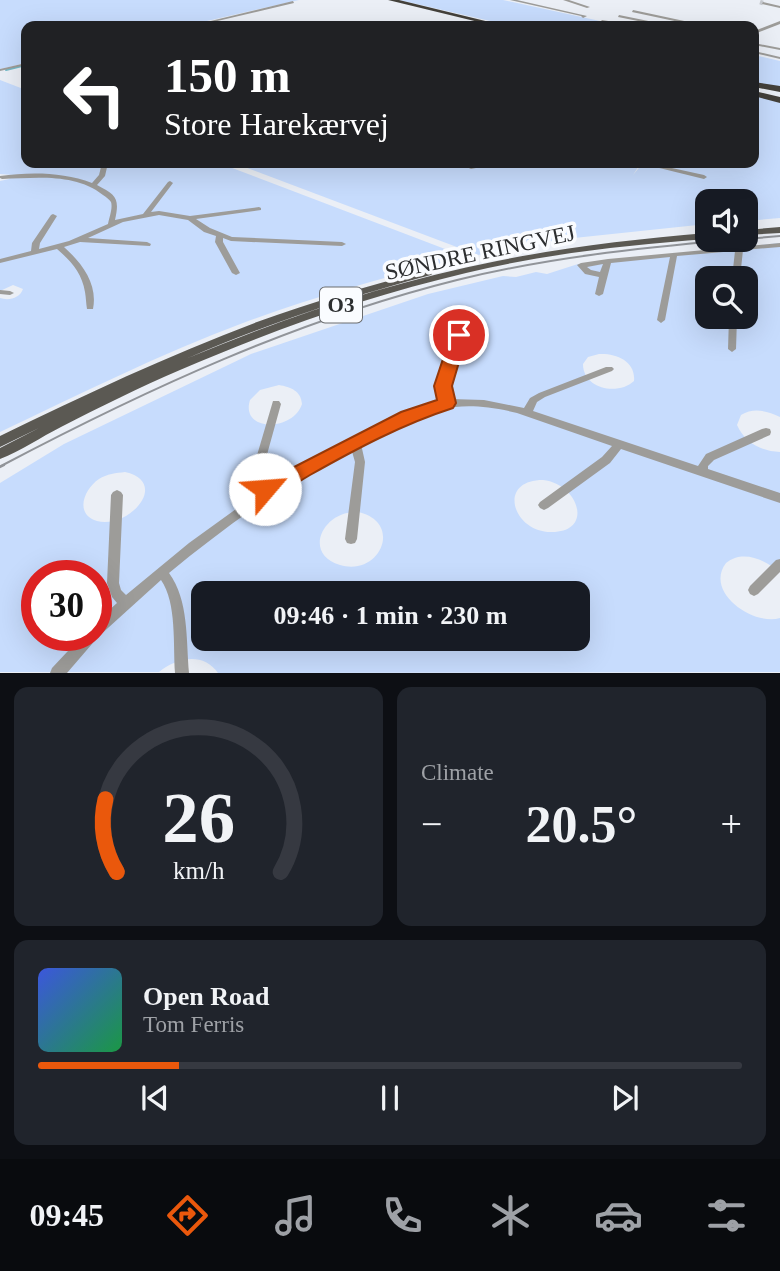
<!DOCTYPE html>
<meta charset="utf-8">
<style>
:root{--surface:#171b24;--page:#20242c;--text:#f1f3f6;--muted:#9ea1a6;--line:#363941;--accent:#ea580c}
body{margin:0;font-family:Georgia,serif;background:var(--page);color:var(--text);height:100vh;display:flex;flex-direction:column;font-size:26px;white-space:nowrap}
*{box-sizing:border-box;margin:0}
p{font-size:23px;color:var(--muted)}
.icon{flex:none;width:38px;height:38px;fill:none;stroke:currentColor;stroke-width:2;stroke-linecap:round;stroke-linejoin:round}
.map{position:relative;height:673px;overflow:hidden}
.details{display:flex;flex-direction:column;gap:14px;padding:14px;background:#0d0f14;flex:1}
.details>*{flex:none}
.top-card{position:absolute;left:21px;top:21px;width:738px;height:147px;border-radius:14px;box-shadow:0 7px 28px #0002;background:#202124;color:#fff;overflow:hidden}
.buttons{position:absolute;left:695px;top:189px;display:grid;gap:14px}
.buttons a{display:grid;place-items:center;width:63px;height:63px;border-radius:14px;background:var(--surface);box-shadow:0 7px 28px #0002;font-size:35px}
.speed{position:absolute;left:21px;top:560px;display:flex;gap:14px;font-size:35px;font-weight:700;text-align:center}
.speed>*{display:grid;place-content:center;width:91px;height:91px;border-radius:50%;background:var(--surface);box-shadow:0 7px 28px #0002;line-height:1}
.speed .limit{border:10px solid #d22;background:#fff;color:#111}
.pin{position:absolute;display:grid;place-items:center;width:60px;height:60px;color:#fff;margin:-30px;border:4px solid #fff;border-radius:50%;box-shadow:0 2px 7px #0007}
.me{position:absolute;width:77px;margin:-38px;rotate:63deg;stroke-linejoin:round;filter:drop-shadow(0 0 5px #0008)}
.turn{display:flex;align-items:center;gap:24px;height:147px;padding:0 28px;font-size:32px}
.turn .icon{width:91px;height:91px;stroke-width:2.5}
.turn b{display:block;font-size:49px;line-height:60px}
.big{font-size:52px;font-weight:800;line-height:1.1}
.details .tile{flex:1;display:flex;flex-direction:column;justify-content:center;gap:10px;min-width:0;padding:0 24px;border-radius:14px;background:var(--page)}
.details .dial{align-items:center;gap:0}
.dial svg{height:182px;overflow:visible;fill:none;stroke:var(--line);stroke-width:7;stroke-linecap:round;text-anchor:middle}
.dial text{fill:var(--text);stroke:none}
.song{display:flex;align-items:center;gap:21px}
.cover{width:84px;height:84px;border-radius:10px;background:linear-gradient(135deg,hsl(230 70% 55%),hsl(140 70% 35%))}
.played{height:7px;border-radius:4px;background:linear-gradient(90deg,var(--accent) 20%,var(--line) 20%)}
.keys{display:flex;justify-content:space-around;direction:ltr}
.heat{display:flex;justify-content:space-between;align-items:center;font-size:38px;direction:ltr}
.details .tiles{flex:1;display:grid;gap:14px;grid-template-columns:1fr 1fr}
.tile:last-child{grid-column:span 2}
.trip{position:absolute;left:191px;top:581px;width:399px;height:70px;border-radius:14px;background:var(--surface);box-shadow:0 7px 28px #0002;font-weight:800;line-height:70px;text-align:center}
.dock{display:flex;height:112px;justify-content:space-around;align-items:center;background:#090b0e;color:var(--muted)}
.dock .icon{width:49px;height:49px}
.dock .on{color:var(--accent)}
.dock b{font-size:32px;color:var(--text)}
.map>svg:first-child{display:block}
.green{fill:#c7dcfd;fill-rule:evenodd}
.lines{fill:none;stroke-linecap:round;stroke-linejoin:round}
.stream{stroke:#73bbc9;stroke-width:2}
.minor-tunnel{stroke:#c5c8ce;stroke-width:4.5;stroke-dasharray:4.5 2.5;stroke-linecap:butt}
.minor{fill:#9d9c99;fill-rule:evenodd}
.major{fill:#5b5953;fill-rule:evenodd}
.highway{fill:#44413b;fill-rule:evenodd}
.tram-far1{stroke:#919499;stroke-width:2}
.tram{stroke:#919499;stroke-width:2.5}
.route{fill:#ea580c;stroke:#983908;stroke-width:2}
.labels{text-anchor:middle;stroke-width:7;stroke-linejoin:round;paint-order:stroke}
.shield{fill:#fafcff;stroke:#6a6c6e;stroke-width:2}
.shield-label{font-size:21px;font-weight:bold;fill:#2c2e30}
.street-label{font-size:23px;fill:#2c2e30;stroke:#fafcff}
</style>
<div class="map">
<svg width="780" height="673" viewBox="0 0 780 673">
<rect width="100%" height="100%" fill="#ebeff6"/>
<g class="green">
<polygon points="0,0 299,0 185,26 26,26 26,63 0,69"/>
<polygon points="399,0 503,0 623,26 512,26"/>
<polygon points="754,55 780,61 780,88 754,82"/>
<path d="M0,80L26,90V163H219L445,249L448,261C379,279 310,298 243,323C160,354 80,394 0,432V298C9,301 20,298 23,289L13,285L0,291V181L9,179L13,175L0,174Z"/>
<polygon points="754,95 780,102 780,218 746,221 746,201 707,201 707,224 555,240 478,255 234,163 640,164 633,175 643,163 754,163"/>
<path d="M780,243V417C767,411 754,407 741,415L737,425C745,443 761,451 780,452V572C765,560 743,549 726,563C704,592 753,626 780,618V672L218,673C203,651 176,658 159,672H0V483L64,444L251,354L428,294L503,276L516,277L536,272L547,274L578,264ZM707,278H746V317H707ZM451,321C464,320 476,323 482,335C479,360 434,356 435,331L440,325ZM599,354C616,353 636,361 634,381C618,396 583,389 583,364L588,357ZM279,385C291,387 301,391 302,404C293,432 240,432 250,400L260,390ZM125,472C170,482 130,529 97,521C74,514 84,489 99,479C107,474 116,473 125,472ZM543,480C579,484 594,532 552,532C513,533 496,480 543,480ZM358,512C404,522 380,577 340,565C302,554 323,510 358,512ZM37,576H96V635H37ZM203,593H578V639H203Z"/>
</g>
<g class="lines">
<polyline class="stream" points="6,70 26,65"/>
<polyline class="minor-tunnel" points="760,2 763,3"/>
<g class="minor">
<polygon points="510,0 517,0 587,16 583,18 581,16"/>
<polygon points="563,0 569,0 590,7 587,8"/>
<polygon points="293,1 294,3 196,26 190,26"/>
<polygon points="763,2 780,6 780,8 762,4"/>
<polygon points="633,10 703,25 705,26 698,26 632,12"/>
<polygon points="619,15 668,25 670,26 663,26 618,17"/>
<polygon points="602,20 634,25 636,26 627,26 600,22"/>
<polygon points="780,21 780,24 754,34 754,31"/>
<polygon points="754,43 780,48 780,50 754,45"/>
<polygon points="754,51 780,57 780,59 754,53"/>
<polygon points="26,63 26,65 0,71 0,69"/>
<path d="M102,163H108L105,176L97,185C116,195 120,198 115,220L143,214L168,182L170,181L173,183L151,212L159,211L190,216L259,207L261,208V210L196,219L210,228L232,237L342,242L346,244L342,246L231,241L223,238V242L240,273L236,275L232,273L215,242L216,236L204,232L188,220L159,215L123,222L88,238L147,242L151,244L150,246L80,242L64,247C82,263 98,284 93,309H87C86,303 86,298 85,292C82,273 71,261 57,249L0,263V259L31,251L32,243L51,215L53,214L57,216L40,243L39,249L69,241L108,224C109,218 113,208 111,202C109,199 106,197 103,195C75,173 36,178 2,179L0,178V176C30,172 63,172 92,183L99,175Z"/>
<polygon points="458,163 466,163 476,168 471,169"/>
<polygon points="639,163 649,163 704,175 707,177 704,179"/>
<path d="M780,243V247L743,250L740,278H732L735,251L677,256L665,320L661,323L657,320L670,257L611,263L603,294L599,296L595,294L599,277L585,274L577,265L581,263L608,259ZM603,264L600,272L591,270L587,267Z"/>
<polygon points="0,290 10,291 14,293 10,295 0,294"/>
<polygon points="729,317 737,317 736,349 732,352 728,349"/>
<path d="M459,332L463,335L448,386L451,399L484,400L524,408L530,398L539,393L606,367H612L614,369L612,371L545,397L537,402L533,411L698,466L706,454L762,429L766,428L770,429L771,432L770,435L714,460L708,466V469L780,493V503L621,449L610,463L548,508L544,510L540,508L538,505L540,502L602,457L612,446L517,413C449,396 420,413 361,444L365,462L357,539L355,543L351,544L347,543L345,539L355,462L351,448C286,483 226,526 169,573C189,600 186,640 189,673H175C173,645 177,603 161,580L98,637L67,673H50L52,668L83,635H96V622L117,603L112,597L107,583L111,495L113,492L117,490L121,492L123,495L119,583L121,590L126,595L189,543L261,491L254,479L253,469L273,401H279L281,404L263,469L264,478L270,486C305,464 342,443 380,425C400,415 420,406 442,401L438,386L455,335Z"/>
<polygon points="780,559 780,572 758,594 754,596 750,594 748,590 750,586 776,560"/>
</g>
<g class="major">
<polygon points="780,227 780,233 746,235 746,230"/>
<path d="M707,233V239C626,245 545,254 466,273C368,296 273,330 180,370C140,387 100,407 61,427C41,437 21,451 0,459V448L39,428L0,447V436C84,395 169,355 257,322C312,302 368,286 425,271H431L433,273L431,275C348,297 267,324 188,358C288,316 391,282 497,261C566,247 636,239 707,233Z"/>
</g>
<g class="highway">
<polygon points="388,0 399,0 506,26 495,26"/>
<polygon points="754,82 780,86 780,92 754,87"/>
<polygon points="754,91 780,97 780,103 754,96"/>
</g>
<g class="tram-far1">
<polyline points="746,239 780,236"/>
<path d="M1,466C147,389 297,320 457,280C546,258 638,248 730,240"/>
</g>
<polyline class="tram" points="0,467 4,465"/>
</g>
<path class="route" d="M459,330L467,335L452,386L456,403L453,408C403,424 356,449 310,475C296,483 283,494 267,499L260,497L255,489L258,483L267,481L401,412L437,400L434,386L451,335Z"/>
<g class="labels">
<rect class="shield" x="320" y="287.5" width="42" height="35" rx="5"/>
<g class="shield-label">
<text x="341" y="312">O3</text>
</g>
<g class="street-label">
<text transform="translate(480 252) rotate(-12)" y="8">SØNDRE RINGVEJ</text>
</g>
</g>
</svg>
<div class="buttons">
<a><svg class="icon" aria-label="sound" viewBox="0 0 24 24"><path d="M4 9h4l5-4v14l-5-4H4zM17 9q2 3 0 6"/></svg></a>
<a><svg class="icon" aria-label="search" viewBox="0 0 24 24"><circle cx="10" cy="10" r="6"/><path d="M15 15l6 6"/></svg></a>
</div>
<div class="speed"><div class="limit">30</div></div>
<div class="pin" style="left:459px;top:335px;background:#d93025"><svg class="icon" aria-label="arrive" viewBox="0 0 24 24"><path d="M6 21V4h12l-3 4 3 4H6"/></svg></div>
<svg class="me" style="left:265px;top:489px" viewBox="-20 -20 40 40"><circle r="19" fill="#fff"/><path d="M0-13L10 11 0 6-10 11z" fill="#ea580c"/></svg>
<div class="trip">09:46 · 1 min · 230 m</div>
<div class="top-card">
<div class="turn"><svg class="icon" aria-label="left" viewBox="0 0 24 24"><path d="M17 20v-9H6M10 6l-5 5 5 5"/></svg><div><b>150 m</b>Store Harekærvej</div></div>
</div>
</div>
<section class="details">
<div class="tiles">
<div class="tile dial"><svg viewBox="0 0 100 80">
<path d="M14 69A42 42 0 1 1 86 69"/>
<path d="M14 69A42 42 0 0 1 9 37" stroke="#ea580c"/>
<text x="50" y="56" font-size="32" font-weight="700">26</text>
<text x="50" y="72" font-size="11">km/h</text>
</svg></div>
<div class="tile"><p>Climate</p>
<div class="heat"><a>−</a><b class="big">20.5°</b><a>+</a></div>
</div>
<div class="tile">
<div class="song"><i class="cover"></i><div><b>Open Road</b><p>Tom Ferris</p></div></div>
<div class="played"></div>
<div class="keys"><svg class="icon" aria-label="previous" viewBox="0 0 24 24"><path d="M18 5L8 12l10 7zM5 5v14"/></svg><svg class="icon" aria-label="pause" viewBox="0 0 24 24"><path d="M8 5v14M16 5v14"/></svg><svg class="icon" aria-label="next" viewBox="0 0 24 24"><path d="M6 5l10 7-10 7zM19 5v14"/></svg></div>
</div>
</div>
</section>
<nav class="dock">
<b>09:45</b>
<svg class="icon on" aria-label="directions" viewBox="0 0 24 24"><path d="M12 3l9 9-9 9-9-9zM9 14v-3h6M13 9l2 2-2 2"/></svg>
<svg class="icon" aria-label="music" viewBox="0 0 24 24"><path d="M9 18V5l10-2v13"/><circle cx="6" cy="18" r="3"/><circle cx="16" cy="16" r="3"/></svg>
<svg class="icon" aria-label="phone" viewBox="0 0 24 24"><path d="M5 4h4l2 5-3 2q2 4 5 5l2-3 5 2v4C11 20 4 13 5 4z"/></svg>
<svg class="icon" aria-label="climate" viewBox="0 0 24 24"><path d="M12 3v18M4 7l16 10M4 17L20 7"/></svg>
<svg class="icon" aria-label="car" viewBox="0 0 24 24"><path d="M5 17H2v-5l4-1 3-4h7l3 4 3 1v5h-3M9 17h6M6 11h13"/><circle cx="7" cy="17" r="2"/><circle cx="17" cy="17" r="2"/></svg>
<svg class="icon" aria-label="filters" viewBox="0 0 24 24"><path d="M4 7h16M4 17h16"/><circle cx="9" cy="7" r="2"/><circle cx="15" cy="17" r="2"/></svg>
</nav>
